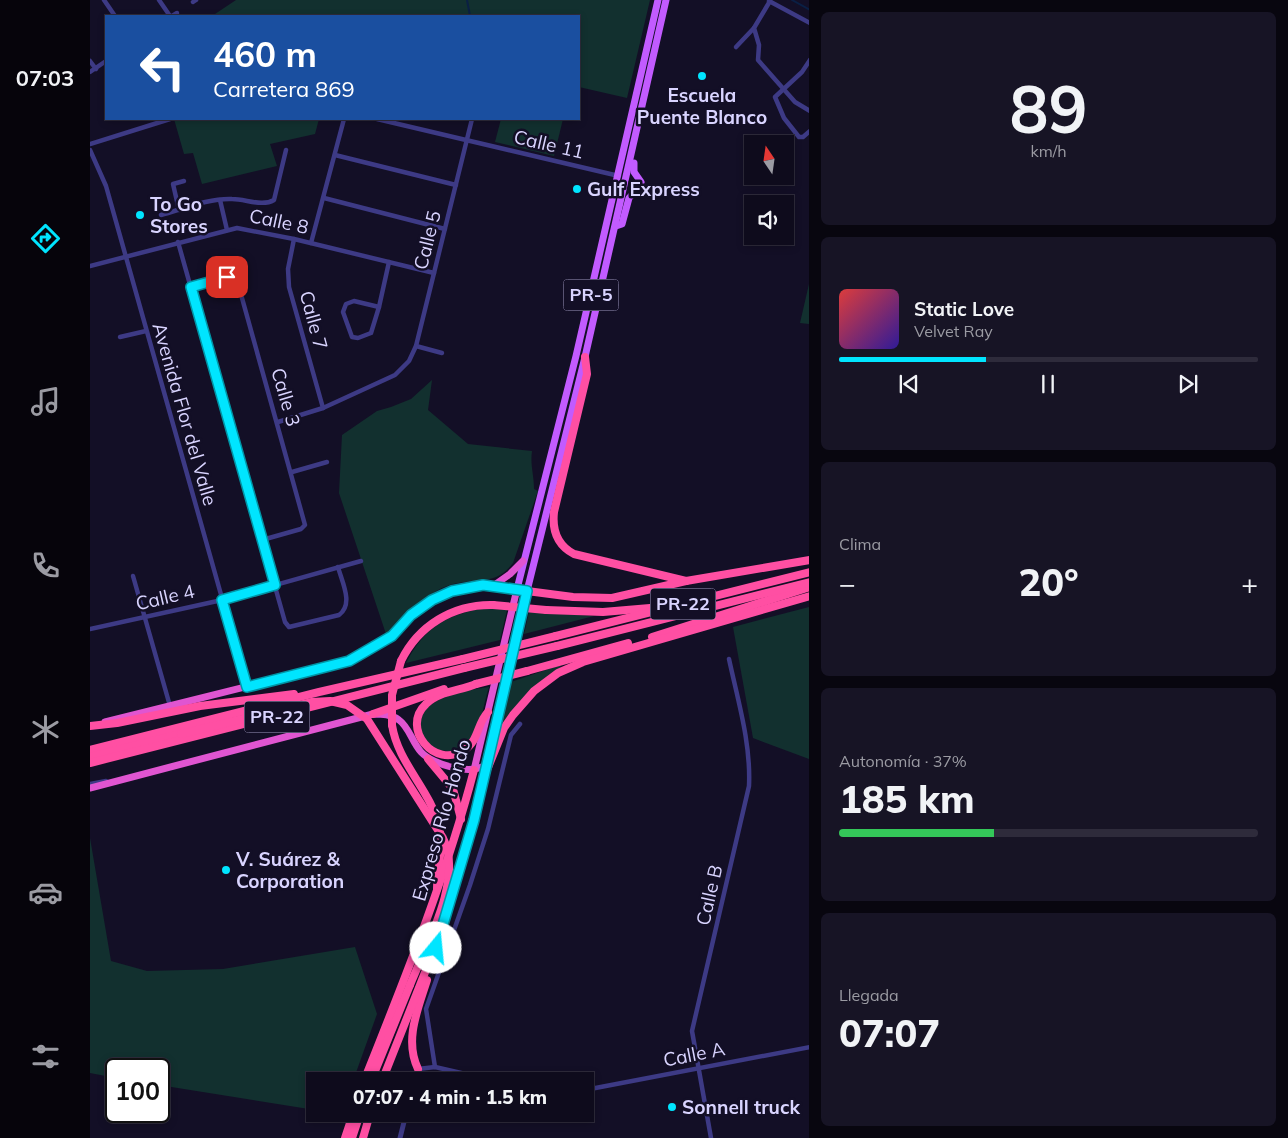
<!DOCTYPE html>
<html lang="es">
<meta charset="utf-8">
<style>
:root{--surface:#0e0b1c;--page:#171425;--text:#f1f3f6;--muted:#9b9ba3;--line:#2e2b3b;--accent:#00e5ff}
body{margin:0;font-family:Mulish,sans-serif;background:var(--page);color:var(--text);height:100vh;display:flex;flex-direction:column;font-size:19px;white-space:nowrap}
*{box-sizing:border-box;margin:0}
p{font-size:16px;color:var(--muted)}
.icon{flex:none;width:28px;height:28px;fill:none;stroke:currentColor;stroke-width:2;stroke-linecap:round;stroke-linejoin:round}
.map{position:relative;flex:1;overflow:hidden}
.side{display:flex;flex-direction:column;gap:12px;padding:12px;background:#08060f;width:479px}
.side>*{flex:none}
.banner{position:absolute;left:15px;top:15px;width:475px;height:105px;border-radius:0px;box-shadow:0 2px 8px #0003,0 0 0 1px var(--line);background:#1a4fa0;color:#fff;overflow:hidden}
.needle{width:32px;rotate:347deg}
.buttons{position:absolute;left:654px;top:135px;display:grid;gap:10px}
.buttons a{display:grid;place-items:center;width:50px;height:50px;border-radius:0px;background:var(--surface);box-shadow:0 2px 8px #0003,0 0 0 1px var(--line);font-size:25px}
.speed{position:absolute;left:15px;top:1058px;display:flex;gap:10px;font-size:25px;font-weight:700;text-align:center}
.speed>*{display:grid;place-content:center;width:65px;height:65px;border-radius:50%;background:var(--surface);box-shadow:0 2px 8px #0003,0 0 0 1px var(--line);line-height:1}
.speed .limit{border:2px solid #111;border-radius:8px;background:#fff;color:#111}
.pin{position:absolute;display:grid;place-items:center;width:42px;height:42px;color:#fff;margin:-21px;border-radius:10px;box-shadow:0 2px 8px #0006}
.me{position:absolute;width:55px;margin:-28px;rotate:17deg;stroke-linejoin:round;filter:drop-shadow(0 0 4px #0008)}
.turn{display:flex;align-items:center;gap:18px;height:105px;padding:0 25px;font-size:22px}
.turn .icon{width:65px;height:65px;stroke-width:2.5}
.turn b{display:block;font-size:35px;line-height:42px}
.big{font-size:38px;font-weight:800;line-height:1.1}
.side .widget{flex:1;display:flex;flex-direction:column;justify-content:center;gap:8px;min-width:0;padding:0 18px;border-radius:8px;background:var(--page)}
.side .dial{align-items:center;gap:0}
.dial b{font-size:65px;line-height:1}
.song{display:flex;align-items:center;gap:15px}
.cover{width:60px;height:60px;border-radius:8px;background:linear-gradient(135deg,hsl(0 70% 55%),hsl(250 70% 35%))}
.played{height:5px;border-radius:2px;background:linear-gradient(90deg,var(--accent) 35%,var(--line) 35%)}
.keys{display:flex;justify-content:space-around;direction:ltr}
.heat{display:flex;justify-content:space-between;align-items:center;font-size:28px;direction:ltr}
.charge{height:8px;border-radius:4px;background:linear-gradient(90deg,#34c759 37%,var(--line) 0)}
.trip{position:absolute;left:216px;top:1072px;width:288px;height:50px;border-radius:0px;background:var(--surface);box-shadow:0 2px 8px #0003,0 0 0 1px var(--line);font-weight:800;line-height:50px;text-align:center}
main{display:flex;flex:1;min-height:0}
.tab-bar{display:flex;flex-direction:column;width:90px;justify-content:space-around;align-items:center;background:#06040b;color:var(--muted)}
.tab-bar .icon{width:35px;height:35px}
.tab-bar .current{color:var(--accent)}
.tab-bar b{font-size:22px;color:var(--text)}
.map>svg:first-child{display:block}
.green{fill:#12302f}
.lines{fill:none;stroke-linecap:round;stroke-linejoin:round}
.stream{stroke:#0a1f44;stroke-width:2}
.minor{stroke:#3d3a85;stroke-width:4.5}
.tertiary{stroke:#3d3a85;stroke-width:5}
.primary{stroke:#c25bff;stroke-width:7}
.trunk{stroke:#e055d1;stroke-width:7}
.motorway{stroke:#ff4fa3;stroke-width:8}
.motorway-bridge{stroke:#ff4fa3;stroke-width:8}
.route-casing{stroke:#0095a6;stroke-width:12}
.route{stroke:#00e5ff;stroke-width:9}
.poi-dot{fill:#00e5ff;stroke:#130f26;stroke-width:2}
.labels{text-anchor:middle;stroke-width:5;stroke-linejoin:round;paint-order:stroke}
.shield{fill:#130f26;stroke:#9e99be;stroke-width:1}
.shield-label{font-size:18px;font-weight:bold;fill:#d9d4ff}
.poi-label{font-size:19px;font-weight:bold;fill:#d9d4ff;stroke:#130f26;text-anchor:start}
.street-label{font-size:19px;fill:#d9d4ff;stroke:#130f26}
</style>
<main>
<nav class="tab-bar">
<b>07:03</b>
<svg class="icon current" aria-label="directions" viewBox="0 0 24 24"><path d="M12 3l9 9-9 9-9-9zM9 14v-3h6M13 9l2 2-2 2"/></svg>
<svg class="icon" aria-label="music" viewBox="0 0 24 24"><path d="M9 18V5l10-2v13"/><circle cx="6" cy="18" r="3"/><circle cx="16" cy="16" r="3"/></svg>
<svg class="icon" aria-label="phone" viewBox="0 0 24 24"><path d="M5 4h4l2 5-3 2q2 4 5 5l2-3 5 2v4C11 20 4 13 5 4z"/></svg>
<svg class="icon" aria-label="climate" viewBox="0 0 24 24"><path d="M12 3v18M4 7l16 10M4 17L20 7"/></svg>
<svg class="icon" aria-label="car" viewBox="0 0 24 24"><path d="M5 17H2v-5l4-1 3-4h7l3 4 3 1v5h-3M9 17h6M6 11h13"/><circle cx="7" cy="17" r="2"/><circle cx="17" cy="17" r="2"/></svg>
<svg class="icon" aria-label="filters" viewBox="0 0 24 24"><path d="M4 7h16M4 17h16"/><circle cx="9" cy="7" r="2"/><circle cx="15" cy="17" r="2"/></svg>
</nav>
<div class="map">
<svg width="720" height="1138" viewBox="0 0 720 1138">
<rect width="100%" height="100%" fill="#130f26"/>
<g class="green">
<polygon points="146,0 560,0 537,98 489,87 489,16 122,16"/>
<polygon points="84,119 229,119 225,134 180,144 187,166 112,184 103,153 94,154"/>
<polygon points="411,119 473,119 464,156 405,142"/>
<polygon points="719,284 719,324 710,323"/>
<path d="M342,380L338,410L378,444L442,451C440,465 444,475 444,489L448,491L423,563C405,587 385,577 360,585C334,594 314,614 296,634L249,493L252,435L287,411L301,407L321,399Z"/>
<polygon points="719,607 720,607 719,759 663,738 643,627"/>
<path d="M398,608L417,610L410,640L316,663C334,627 359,613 398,608Z"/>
<polygon points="439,612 504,616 434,634"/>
<path d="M470,665L471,668C446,683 429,699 412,724L410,723L421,682Z"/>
<path d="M399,687C394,702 392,721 384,735C358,774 312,733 337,708C353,694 379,690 399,687Z"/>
<polygon points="0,838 21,961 57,971 133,969 265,947 287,1014 263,1081 225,1081 225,1110 69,1085 69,1069 26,1069 26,1078 0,1073"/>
</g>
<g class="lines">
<g class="stream">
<polyline points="377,0 380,16"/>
<polyline points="702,0 720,10"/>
</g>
<g class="minor">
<polyline points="14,0 25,16"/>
<polyline points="69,0 80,16"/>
<polyline points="679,1 720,23"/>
<polyline points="680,1 664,28 669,45 668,60 705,102 720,111"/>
<polyline points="103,2 106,0"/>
<polyline points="82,16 87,13"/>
<polyline points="646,47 664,28"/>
<polyline points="720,60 712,72 685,97 694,118 709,137 713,137 720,131"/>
<polyline points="0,61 6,69"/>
<polyline points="0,72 16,61"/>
<polyline points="287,119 529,176"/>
<polyline points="0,144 80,119"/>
<polyline points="0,150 16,186 157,687"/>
<polyline points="245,155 366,185"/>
<polyline points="234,198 355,229"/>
<polyline points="130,200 137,230"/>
<polyline points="89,210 83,184 94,181"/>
<path d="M71,215C93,209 119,198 142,199C156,199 172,207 184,200L196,150"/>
<polyline points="204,239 198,269 199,287 233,408"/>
<path d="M88,242L195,622L199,627L249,615C264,604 252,582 248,567"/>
<polyline points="221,243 254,119"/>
<polyline points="0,266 147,228 204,239 344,273"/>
<polyline points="101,287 137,277 147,280 215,525 211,529 172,540"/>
<polygon points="264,301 289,307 281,333 268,338 262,337 253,312 256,304"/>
<polyline points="289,307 299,262"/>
<polyline points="30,337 56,331"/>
<polyline points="326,346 352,353"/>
<polyline points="188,422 233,408 305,375 319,361 326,346 382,119"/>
<polyline points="202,472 237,462"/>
<polyline points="43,576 80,706"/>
<polyline points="0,629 132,600 271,561"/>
<polyline points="0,784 16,781"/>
<polyline points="345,1067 336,1009 380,885 398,829 421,735 430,724"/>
<polyline points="328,1069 345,1067 406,1081"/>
<polyline points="495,1090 720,1047"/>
<path d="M621,1138L602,1031L659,786C661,743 648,701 639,659"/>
</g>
<g class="tertiary">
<polyline points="325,1081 328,1069"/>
<polyline points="310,1138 316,1114"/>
</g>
<g class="primary">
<polyline points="544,163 544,172 551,182"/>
<polyline points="526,226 532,224 539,198 550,186"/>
<polyline points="427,589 486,356 568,0"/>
<polyline points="437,591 495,357 576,0"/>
</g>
<g class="trunk">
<polyline points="403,586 420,574 433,561"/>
<polyline points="15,722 259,661 302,636 321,615 342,600 362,591 393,585 437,591 400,757"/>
<polyline points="384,770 427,589"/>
<path d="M0,788L283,714C292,714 301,714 309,720C319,727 322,742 331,752C343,765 383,777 398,763"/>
</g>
<g class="motorway">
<path d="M495,357L497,374L464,512C462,530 467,545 484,554L596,581"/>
<polyline points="437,591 483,597 522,598 596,581 720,560"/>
<polyline points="456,610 513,612 560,608"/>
<polyline points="466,636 720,572"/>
<polyline points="562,637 720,587"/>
<polyline points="467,646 720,582"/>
<path d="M311,661C328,626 363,604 403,605"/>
<polyline points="437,671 538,643"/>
<path d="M386,684C370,691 349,691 336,704C310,728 345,770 374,750C389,741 387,723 398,712"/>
<polyline points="283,714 354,689"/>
<path d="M302,725C308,764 341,790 349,827C354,848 347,867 347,889"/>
<polyline points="0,726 27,723 110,706 204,694"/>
<polyline points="0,750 229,692 373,659"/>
<polyline points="0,757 91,734"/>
<polyline points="338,759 363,789 371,819"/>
<polyline points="0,763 374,668"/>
<path d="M328,1069C314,1040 328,1009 337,980"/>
<path d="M274,1081C315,978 356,877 384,770"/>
<polyline points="281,1081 320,985"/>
<polyline points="292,1081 351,932 380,837 397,770 414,728 423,715 444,691 468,673 493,662 720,596"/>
<polyline points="255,1138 263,1114"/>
<polyline points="262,1138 270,1114"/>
<polyline points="273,1138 280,1114"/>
</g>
<g class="motorway-bridge">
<polyline points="403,605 456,610"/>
<polyline points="373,659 466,636"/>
<polyline points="374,668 467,646"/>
<polyline points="386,684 437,671"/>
<polyline points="302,725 302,695 311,661"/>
<path d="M91,734L222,702L240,701L257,705L277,719L353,838C374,879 336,945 320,985"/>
</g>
</g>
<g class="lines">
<g class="route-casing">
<polyline id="route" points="137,277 101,287 185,585 132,600 157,687 259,661 302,636 321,615 342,600 362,591 393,585 437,591 384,820 346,948"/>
</g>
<use href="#route" class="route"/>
</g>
<g class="poi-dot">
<circle cx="612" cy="76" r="5"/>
<circle cx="487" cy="189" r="5"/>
<circle cx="50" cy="215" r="5"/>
<circle cx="136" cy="870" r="5"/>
<circle cx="582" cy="1107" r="5"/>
</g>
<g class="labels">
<g class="shield">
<rect x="473.5" y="279.5" width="55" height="31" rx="4"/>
<rect x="560.5" y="588.5" width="65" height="31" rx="4"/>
<rect x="154.5" y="701.5" width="65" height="31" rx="4"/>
</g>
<g class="shield-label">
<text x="501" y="301">PR-5</text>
<text x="593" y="610">PR-22</text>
<text x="187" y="723">PR-22</text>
</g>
<g class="poi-label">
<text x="612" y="102" text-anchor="middle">Escuela<tspan x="612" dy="22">Puente Blanco</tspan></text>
<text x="497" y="196">Gulf Express</text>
<text x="60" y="211">To Go<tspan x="60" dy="22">Stores</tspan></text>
<text x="146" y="866">V. Suárez &amp;<tspan x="146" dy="22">Corporation</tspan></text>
<text x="592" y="1114">Sonnell truck</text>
</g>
<g class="street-label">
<text transform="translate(459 144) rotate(13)" y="7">Calle 11</text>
<text transform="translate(189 221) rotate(12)" y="7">Calle 8</text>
<text transform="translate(337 240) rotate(-76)" y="7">Calle 5</text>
<text transform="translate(224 320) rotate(75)" y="7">Calle 7</text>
<text transform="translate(196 397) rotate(74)" y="7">Calle 3</text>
<text transform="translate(95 414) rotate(74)" y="7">Avenida Flor del Valle</text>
<text transform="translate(75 597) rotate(-13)" y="7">Calle 4</text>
<text transform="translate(351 820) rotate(-74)" y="7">Expreso Río Hondo</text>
<text transform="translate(619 895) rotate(-77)" y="7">Calle B</text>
<text transform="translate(604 1054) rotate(-11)" y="7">Calle A</text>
</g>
</g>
</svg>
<div class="buttons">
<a><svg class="needle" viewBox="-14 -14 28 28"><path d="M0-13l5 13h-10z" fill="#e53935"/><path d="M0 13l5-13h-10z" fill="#9b9ba3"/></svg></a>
<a><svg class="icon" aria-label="sound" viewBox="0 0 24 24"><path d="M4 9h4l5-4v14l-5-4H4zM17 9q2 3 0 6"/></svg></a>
</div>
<div class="speed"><div class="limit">100</div></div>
<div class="pin" style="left:137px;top:277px;background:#d93025"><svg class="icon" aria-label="arrive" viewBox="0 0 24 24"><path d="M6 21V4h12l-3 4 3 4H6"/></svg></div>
<svg class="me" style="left:346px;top:948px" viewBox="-20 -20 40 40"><circle r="19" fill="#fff"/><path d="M0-13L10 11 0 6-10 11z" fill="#00e5ff"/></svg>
<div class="trip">07:07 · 4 min · 1.5 km</div>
<div class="banner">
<div class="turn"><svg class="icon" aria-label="left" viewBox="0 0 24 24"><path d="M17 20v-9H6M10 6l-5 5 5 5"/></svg><div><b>460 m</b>Carretera 869</div></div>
</div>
</div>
<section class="side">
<div class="widget dial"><b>89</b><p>km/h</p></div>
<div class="widget">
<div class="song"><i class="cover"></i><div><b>Static Love</b><p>Velvet Ray</p></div></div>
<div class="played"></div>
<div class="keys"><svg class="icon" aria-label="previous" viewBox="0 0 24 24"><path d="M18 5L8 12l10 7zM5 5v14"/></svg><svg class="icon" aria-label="pause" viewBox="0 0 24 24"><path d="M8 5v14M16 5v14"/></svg><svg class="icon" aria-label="next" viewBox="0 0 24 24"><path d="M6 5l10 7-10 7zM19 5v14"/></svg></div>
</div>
<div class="widget"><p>Clima</p>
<div class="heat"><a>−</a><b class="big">20°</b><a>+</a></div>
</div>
<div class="widget"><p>Autonomía · 37%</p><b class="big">185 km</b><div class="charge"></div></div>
<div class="widget"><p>Llegada</p><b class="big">07:07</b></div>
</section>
</main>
